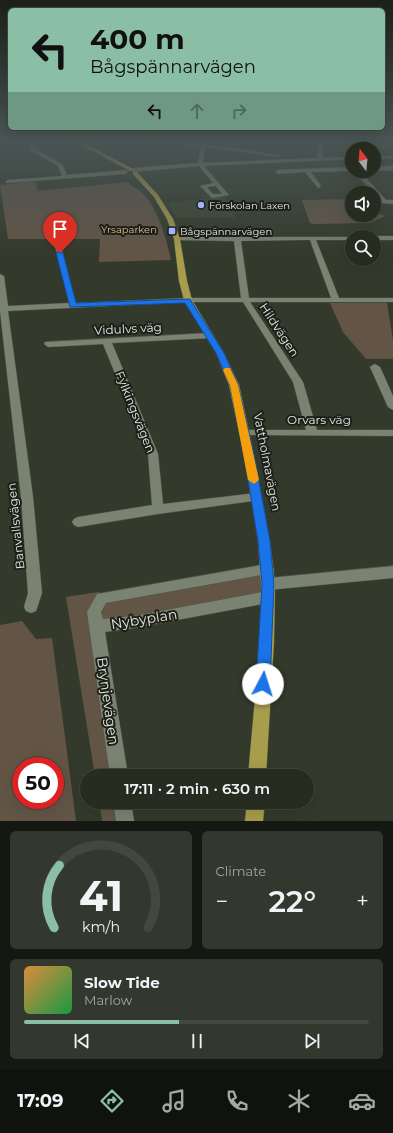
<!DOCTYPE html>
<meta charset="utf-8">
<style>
:root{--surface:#262c20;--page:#32382d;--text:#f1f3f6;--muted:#a4a7a5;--line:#42483e;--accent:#8abfa5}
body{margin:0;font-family:Montserrat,sans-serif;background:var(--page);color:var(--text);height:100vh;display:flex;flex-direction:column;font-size:15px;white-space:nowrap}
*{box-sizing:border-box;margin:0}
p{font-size:13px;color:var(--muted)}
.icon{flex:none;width:22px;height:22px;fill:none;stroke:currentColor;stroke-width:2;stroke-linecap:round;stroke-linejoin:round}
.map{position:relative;height:821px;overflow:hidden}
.panel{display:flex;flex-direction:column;gap:10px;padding:10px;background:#151812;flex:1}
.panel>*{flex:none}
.guide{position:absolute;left:8px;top:8px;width:377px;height:122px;border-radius:6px;box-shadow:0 4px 16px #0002,0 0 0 1px var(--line);background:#8abfa5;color:#111;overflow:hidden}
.needle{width:26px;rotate:344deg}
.controls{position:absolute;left:345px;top:142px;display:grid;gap:8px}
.controls a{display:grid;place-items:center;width:36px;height:36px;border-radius:50%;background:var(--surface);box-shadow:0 4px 16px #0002,0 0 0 1px var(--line);font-size:20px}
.speed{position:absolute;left:12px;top:757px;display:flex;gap:8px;font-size:20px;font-weight:700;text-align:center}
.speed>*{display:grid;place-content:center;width:52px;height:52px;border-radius:50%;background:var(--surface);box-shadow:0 4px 16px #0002,0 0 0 1px var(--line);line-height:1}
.speed .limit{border:6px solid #d22;background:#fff;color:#111}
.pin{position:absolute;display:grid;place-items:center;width:34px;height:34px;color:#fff;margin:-41px -17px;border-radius:50% 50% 50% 0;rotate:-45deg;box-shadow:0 0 4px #0007}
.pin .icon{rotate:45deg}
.me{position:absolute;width:44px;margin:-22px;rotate:5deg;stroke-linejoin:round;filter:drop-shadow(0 0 3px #0008)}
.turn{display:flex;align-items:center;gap:14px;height:84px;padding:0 16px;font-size:18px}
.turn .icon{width:52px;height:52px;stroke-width:2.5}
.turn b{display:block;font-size:28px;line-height:34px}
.lanes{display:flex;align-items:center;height:38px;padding:0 16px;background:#0003;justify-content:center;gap:20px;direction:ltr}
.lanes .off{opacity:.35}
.big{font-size:30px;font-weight:600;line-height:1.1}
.panel .tile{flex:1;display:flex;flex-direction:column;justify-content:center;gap:6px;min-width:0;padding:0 14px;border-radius:6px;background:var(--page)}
.panel .dial{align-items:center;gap:0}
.dial svg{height:104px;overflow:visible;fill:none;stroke:var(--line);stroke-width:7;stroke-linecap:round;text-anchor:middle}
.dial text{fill:var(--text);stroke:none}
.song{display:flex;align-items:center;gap:12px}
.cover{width:48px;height:48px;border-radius:6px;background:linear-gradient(135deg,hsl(30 70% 55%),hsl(140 70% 35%))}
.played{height:4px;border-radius:2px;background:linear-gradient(90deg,var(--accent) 45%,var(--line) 45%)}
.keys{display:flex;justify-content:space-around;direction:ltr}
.heat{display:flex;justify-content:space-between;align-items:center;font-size:22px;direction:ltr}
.panel .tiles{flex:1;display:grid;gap:10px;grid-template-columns:1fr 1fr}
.tile:last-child{grid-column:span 2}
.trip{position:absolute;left:80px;top:769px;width:234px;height:40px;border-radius:20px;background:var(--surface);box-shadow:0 4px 16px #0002,0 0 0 1px var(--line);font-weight:600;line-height:40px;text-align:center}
.tab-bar{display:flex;height:64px;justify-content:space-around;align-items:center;background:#0f120d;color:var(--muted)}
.tab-bar .icon{width:28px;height:28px}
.tab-bar .current{color:var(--accent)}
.tab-bar b{font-size:18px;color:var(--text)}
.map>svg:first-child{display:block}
.built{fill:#3a4430}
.green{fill:#625546;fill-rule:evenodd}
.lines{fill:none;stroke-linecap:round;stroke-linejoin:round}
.minor-casing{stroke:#505548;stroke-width:1}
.major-casing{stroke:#505548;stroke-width:1}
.minor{fill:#7a8271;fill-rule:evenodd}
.major{fill:#a79d4b;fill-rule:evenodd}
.route{fill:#1a73e8;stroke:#114b97}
.slow{fill:#f59e0b}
.poi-dot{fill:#a3b2fd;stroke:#1d2019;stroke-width:1.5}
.labels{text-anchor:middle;stroke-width:4;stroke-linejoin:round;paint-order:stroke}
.far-poi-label{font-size:10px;fill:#e5e9e0;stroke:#1d2019;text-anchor:start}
.far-park-label{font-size:10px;fill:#e1b98c;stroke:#1d2019}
.street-label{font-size:12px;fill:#e5e9e0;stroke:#1d2019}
.near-street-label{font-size:14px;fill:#e5e9e0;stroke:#1d2019}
</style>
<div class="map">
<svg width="393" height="821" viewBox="0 0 393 821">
<rect width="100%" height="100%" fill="#333a2b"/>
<polygon class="built" points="220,197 226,198 235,208 235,218 177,218 168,203"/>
<g class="green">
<path d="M35,181L38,191L128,182L131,186C154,192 167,240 171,260L99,262L100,239H8L0,185Z"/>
<polygon points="352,199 352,215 374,215 374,212 385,216 370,223 314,224 310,223 302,200"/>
<polygon points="330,303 387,303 393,340 393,359 366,359 343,332"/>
<polygon points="267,569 268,597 97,626 119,776 95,776 66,597 99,592 102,597"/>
<path d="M22,621L36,639L52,638L76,821H0V625ZM21,766H55V800H21Z"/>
<polygon points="99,802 122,802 125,821 102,821"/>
</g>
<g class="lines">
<g class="minor-casing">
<g id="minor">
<polygon points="26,140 30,140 35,149 62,164 67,175 125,170 128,172 125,174 6,183 6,181 8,180 62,176 58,166 31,151"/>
<path d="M125,140H140L222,146L282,156L280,157L205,147L203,163L317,158L320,140H324L322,158L352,157V159L204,166L229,195L212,198L200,186L213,183L199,166L134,172L131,170L134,168L198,163L201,147ZM216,186L222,194H213L207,187Z"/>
<polygon points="369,140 373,140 374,149 374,150 370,149"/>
<polygon points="393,156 393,158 374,159 374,157"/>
<polygon points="393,166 393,170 374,171 374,167"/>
<polygon points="352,167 352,171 311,172 321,186 318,188 305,172 278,174 275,172 278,170"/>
<polygon points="354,171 360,171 386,200 393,200 393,204 382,203"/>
<path d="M55,232L58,234L76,303L188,298H241L234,241L175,240L174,239L177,237H354H352V240H316L339,298H393V302H250L303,382L317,430H393V436L240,435L239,433L244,430H306L293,382L243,302H188L8,311L33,497L42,593L36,611L31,613L26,611L24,607L28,593L21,497L0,311V274L4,276L8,306L69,303L52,234ZM310,240L331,298H249L241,241Z"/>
<polygon points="374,236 393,236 393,240 374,240 374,237 371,237"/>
<polygon points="209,333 213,336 212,338 112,343 158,454 163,504 256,493 260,494 262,497 260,500 158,514 78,527 74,525 72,522 74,519 78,517 152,505 148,454 103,344 48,347 44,344 45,342"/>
<polygon points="375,364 380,367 393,396 393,410 388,407 370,367"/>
<polygon points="267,564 272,565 274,569 272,573 267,574 106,603 101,612 103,619 134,616 268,591 273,593 275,597 273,601 268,603 134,628 105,632 128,776 110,776 87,612 97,594"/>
<polygon points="393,566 393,578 268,590 263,588 261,584 263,580 268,578"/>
<polygon points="113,802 131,802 134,821 116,821"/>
</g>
</g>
<g class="major-casing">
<g id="major">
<polygon points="73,140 78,140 135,170 130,171"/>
<polygon points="133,172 137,172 158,195 173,219 180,239 187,281 192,300 224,353 239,385 254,455 270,541 275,584 274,642 266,776 248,776 260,642 261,584 258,541 244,455 229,385 216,353 184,300 179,281 174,239 167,219 154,197 133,174"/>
<polygon points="247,802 265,802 263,821 245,821"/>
</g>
</g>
<use href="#minor" class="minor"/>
<use href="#major" class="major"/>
</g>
<linearGradient id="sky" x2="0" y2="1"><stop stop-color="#1c2018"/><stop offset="0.55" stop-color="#4a5555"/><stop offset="1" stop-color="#4a5555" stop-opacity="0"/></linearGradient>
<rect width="393" height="255" fill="url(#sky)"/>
<polygon class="route" points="60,251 63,253 76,303 190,299 224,353 238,385 254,455 270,541 274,584 270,684 268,688 263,690 258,688 256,684 262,584 258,541 244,455 230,385 216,353 185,303 70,307 56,253"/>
<polygon class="slow" points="225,368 230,368 238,385 259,480 254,484 248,480 230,385 223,370"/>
<g class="poi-dot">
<circle cx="201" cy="205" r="4"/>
<rect x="168" y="227" width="8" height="8" rx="2"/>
</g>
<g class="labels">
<g class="far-poi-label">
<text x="209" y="209">Förskolan Laxen</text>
<text x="180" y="235">Bågspännarvägen</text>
</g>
<g class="far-park-label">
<text x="129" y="233">Yrsaparken</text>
</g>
<g class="street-label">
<text transform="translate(128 329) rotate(-3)" y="4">Vidulvs väg</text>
<text transform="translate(279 330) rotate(57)" y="4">Hildvägen</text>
<text transform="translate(135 412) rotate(68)" y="4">Fylkingsvägen</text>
<text x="319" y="424">Orvars väg</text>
<text transform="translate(267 462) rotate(79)" y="4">Vattholmavägen</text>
<text transform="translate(16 526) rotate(-96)" y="4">Banvallsvägen</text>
</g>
<g class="near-street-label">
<text transform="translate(144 619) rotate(-9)" y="5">Nybyplan</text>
<text transform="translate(108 701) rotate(82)" y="5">Brynjevägen</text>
</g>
</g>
</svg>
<div class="controls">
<a><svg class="needle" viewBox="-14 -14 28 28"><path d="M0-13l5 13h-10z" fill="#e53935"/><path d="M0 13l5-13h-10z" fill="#a4a7a5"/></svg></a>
<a><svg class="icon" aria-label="sound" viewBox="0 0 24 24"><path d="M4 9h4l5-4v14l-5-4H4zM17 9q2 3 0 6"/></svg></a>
<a><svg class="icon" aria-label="search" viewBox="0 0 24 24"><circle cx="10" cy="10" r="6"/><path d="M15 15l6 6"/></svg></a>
</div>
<div class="speed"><div class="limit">50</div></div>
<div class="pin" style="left:60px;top:253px;background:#d93025"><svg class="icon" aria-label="arrive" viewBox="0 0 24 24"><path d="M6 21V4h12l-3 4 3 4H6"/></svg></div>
<svg class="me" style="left:263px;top:684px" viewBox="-20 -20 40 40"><circle r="19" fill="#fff"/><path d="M0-13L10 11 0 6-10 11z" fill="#1a73e8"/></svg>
<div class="trip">17:11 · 2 min · 630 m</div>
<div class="guide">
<div class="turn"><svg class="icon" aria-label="left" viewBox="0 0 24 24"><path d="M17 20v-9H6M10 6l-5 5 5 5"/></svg><div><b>400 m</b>Bågspännarvägen</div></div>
<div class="lanes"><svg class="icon" aria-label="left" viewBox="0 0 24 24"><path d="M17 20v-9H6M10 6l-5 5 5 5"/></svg><svg class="icon off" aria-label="ahead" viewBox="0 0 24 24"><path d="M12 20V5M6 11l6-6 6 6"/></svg><svg class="icon off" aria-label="right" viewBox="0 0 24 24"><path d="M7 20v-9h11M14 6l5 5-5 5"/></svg></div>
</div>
</div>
<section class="panel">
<div class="tiles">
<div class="tile dial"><svg viewBox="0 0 100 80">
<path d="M14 69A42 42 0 1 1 86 69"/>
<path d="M14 69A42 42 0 0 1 18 21" stroke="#8abfa5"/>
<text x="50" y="56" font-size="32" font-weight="700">41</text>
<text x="50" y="72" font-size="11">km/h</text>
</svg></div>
<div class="tile"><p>Climate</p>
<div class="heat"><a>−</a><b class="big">22°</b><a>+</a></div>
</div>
<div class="tile">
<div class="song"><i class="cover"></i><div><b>Slow Tide</b><p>Marlow</p></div></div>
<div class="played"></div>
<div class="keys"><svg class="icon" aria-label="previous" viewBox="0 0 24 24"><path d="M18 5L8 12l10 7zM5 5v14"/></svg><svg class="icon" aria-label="pause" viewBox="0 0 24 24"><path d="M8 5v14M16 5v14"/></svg><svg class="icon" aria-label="next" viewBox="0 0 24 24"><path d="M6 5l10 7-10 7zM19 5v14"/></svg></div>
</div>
</div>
</section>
<nav class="tab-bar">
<b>17:09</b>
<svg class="icon current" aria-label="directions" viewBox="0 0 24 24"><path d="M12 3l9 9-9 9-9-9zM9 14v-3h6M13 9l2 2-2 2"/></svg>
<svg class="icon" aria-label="music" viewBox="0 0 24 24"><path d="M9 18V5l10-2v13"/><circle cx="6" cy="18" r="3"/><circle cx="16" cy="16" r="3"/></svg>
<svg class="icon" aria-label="phone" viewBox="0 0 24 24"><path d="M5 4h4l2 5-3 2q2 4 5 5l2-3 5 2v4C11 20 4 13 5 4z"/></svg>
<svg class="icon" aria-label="climate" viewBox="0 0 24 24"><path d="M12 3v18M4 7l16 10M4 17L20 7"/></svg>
<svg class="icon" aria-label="car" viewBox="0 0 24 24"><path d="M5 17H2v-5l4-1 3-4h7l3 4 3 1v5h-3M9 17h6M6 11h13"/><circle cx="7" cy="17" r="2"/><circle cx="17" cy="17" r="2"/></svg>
</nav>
